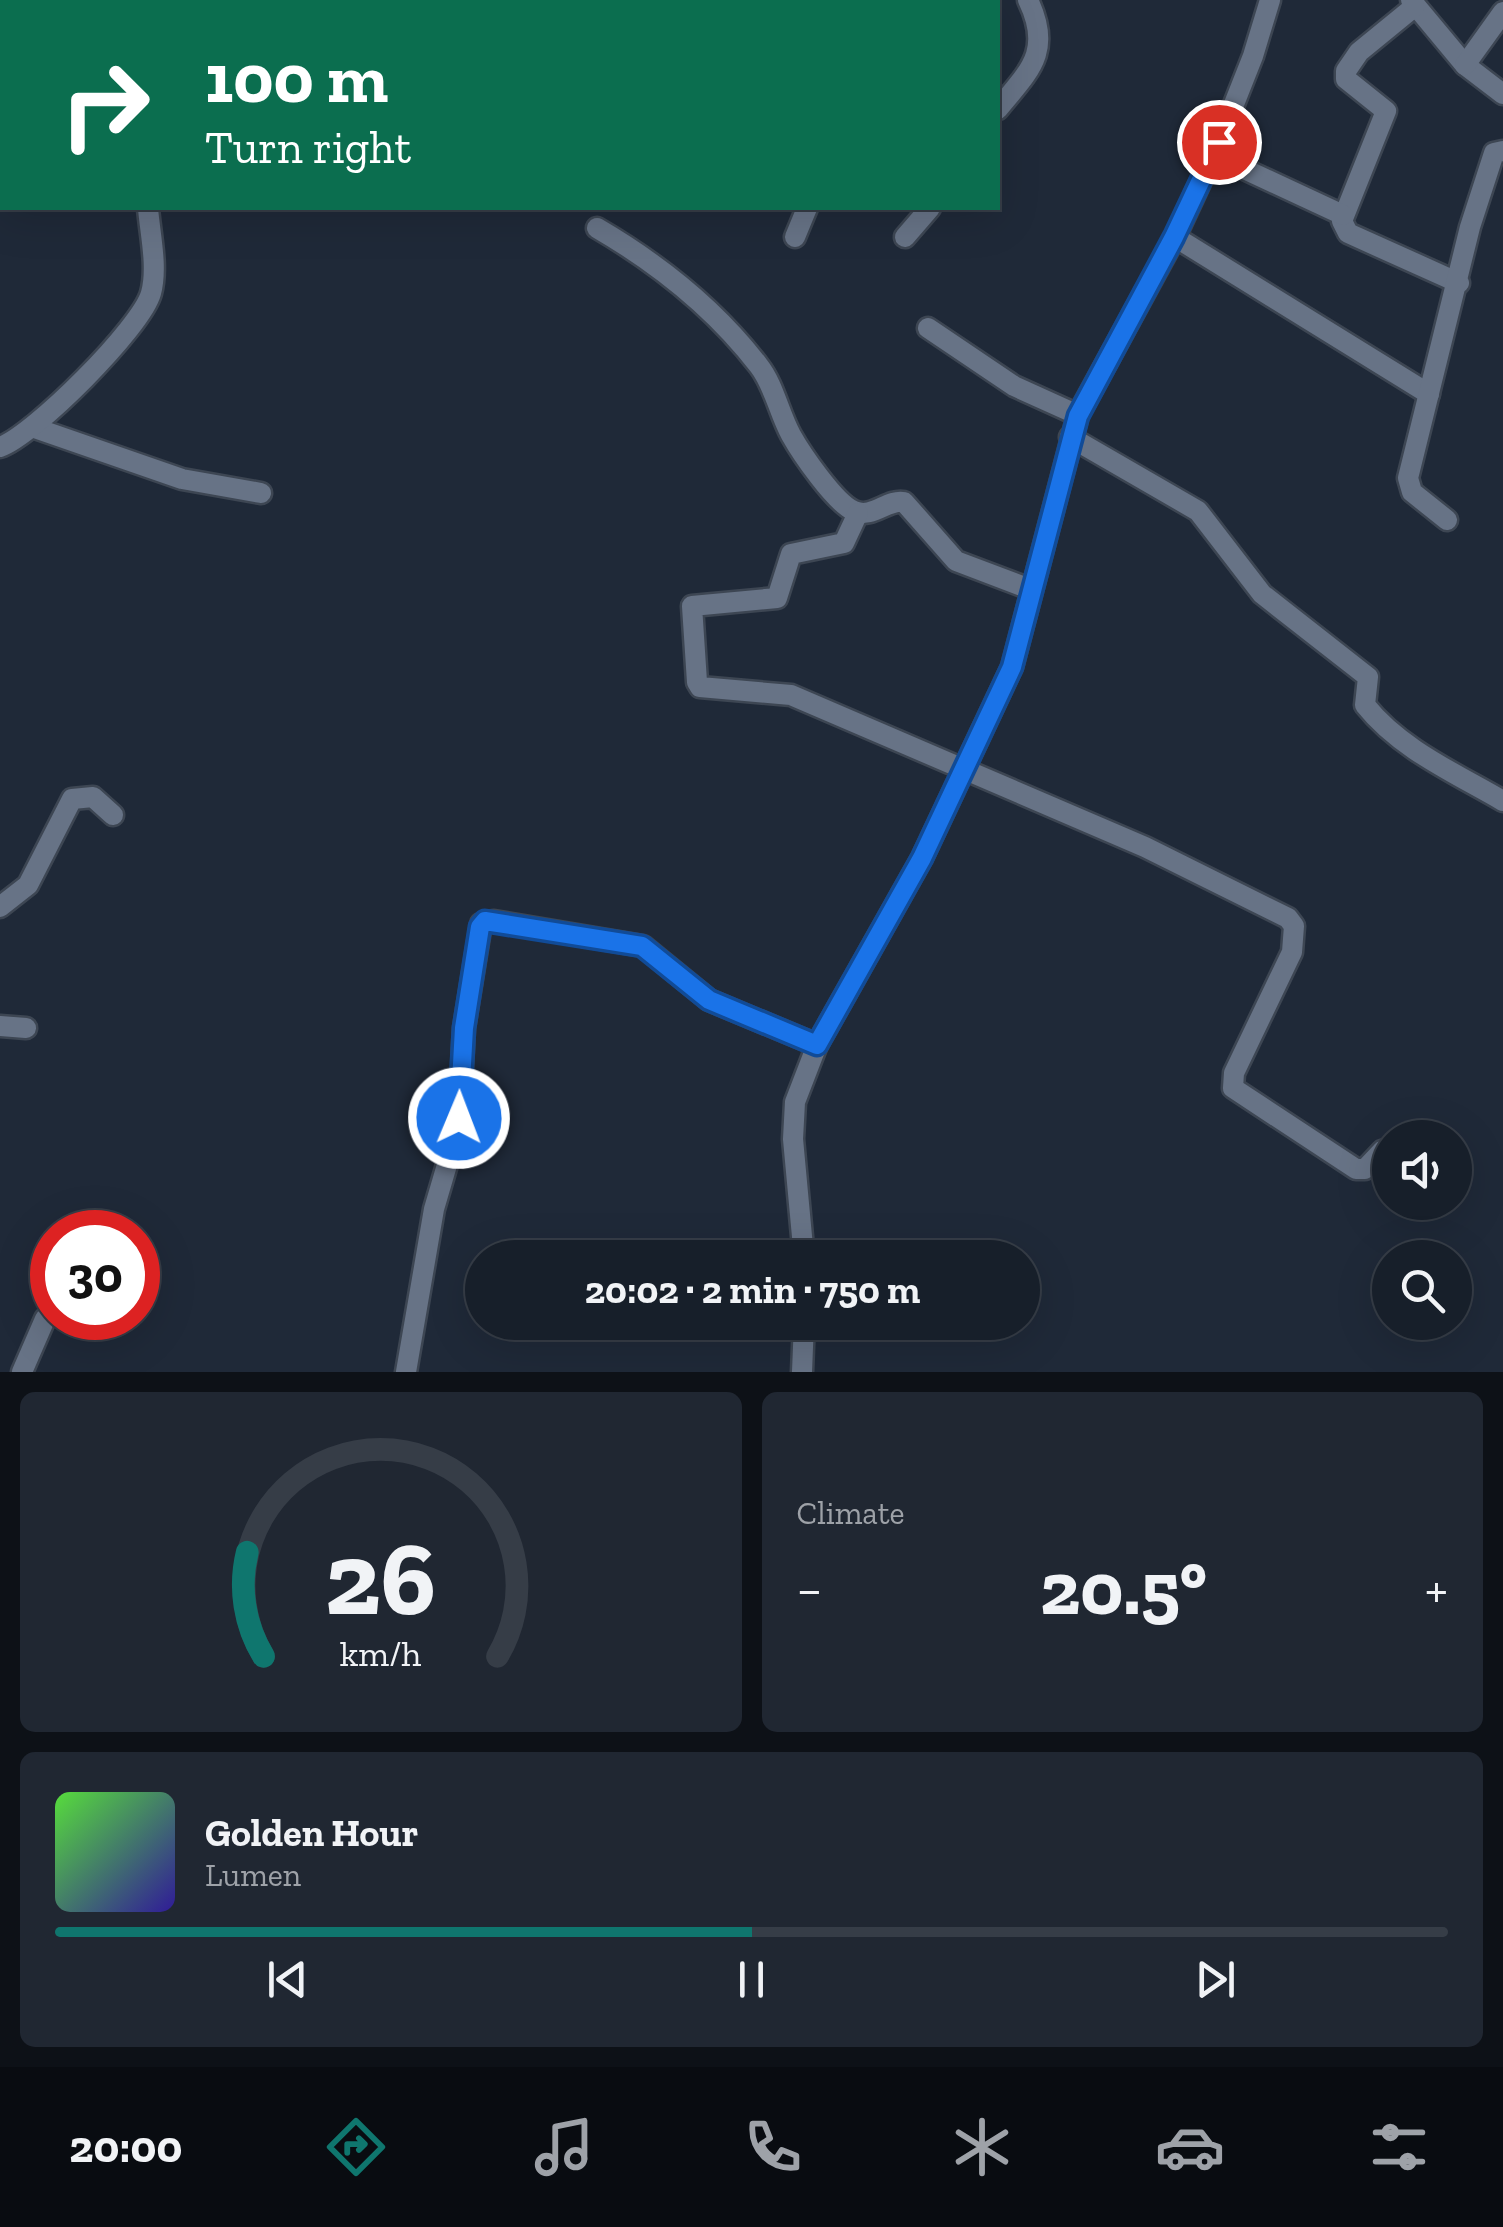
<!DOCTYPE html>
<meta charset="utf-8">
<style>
:root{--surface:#171f2a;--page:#202732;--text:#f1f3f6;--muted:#9ea2a8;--line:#363d47;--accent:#0f766e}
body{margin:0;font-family:"Zilla Slab",serif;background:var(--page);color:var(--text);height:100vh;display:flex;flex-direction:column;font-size:38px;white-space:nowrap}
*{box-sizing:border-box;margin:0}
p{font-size:32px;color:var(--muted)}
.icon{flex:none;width:55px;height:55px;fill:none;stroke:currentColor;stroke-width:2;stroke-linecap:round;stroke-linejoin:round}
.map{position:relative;height:1372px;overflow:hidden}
.sheet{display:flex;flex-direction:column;gap:20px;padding:20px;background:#0d1117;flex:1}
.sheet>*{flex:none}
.top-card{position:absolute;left:0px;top:0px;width:1000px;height:210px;box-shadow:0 10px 40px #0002,0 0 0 2px var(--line);background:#0b6e4f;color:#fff;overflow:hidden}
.tools{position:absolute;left:1372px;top:1120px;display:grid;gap:20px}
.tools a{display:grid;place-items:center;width:100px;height:100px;border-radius:50%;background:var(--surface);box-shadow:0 10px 40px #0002,0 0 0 2px var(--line);font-size:50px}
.speed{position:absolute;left:30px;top:1210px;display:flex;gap:20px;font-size:50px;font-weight:700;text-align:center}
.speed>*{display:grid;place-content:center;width:130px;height:130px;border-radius:50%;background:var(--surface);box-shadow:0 10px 40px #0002,0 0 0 2px var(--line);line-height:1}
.speed .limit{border:15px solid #d22;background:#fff;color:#111}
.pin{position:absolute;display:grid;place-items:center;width:85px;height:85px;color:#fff;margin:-42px;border:5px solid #fff;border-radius:50%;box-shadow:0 2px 10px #0007}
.me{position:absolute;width:110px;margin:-55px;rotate:1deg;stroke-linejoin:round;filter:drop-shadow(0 0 8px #0008)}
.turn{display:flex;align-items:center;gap:35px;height:210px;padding:0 40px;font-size:45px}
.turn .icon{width:130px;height:130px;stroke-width:2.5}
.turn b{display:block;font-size:70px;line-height:85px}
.big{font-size:75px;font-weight:700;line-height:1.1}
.sheet .tile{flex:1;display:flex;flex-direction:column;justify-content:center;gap:15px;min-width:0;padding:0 35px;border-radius:15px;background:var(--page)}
.sheet .dial{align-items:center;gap:0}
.dial svg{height:260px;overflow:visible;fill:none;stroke:var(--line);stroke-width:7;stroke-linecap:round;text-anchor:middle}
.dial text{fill:var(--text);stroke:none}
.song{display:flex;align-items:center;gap:30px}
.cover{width:120px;height:120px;border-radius:15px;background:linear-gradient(135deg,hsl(110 70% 55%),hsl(250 70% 35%))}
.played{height:10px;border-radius:5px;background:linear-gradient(90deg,var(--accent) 50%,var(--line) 50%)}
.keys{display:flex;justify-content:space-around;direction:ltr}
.heat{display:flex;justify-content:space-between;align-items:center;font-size:55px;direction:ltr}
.sheet .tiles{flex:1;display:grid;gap:20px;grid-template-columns:1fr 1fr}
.tile:last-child{grid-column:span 2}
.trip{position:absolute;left:465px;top:1240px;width:575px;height:100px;border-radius:50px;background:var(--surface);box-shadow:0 10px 40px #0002,0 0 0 2px var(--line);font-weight:700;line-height:100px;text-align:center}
.tabs{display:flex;height:160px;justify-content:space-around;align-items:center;background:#090c11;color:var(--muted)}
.tabs .icon{width:70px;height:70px}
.tabs .active{color:var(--accent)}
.tabs b{font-size:45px;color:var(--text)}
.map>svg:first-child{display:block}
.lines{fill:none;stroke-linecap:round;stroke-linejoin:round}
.minor-casing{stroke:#3d4653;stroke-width:25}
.minor{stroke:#677386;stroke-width:20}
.route-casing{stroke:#114b97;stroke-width:25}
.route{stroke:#1a73e8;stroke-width:18}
</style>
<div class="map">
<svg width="1503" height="1372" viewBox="0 0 1503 1372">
<rect width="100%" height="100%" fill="#1f2938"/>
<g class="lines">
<g class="minor-casing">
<g id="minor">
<polyline points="670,0 673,2"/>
<polyline points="1411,0 1465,65 1503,94"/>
<polyline points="266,2 267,0"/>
<polyline points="609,2 613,0"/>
<polyline points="1414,7 1359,52 1346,71 1346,79 1386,111 1342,221 1348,233 1459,283"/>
<polyline points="1465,65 1503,12"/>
<path d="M998,109C1029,71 1053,52 1028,0"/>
<polyline points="0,112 2,112"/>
<polyline points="1214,155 1343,215"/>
<path d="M597,228C657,263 716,310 759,366C774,385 779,413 791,435C801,453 835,503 854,511C873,519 887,499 904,502L956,561L1030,589"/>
<polyline points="795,237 807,208"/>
<polyline points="905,237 930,208"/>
<polyline points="1175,237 1429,394"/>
<polyline points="928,328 1014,386 1078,415"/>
<polyline points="32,427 182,479 261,493"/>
<path d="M1070,437L1198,511L1262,594L1368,677L1365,705C1400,749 1455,773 1503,801"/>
<path d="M0,447C33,436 142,327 151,293C158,267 150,234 148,208"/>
<polyline points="858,513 844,543 791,554 777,598 692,606 697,682 700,687 791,695 1145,847 1288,918 1294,926 1292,952 1234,1073 1233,1088 1356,1169 1365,1169 1382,1151 1390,1149"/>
<polyline points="1447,520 1412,492 1408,478 1470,227 1494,153 1503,151"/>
<polyline points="0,907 28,885 72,799 93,797 113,815"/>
<polyline points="0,1026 26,1028"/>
<polyline points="804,1258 793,1139 795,1102 817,1045 922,858 1012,667 1078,415 1175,237 1219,142 1253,56 1270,0"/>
<polyline points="22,1372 45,1319"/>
<polyline points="406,1372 434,1209 459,1124 464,1028 481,924 494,921 643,946 709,1000 817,1045"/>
<polyline points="802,1372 804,1322"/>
</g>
</g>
<use href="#minor" class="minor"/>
</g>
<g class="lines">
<g class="route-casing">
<polyline id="route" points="459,1118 464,1028 480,927 485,921 642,946 709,1000 817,1045 922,858 1012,667 1078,416 1174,237 1219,142"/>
</g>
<use href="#route" class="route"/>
</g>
</svg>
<div class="tools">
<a><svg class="icon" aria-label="sound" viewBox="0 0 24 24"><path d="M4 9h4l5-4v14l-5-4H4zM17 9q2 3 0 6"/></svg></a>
<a><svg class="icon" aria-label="search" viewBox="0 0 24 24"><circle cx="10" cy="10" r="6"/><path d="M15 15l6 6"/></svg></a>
</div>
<div class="speed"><div class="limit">30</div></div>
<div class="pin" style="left:1219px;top:142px;background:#d93025"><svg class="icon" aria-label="arrive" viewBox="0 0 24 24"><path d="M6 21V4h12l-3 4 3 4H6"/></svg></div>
<svg class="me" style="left:459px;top:1118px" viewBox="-20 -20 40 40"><circle r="17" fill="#1a73e8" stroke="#fff" stroke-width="3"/><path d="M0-11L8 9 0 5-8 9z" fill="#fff"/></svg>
<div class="trip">20:02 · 2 min · 750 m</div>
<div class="top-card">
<div class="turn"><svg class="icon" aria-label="right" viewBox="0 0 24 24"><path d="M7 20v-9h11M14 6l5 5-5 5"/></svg><div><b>100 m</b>Turn right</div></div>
</div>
</div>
<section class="sheet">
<div class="tiles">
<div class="tile dial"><svg viewBox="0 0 100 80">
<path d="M14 69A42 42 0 1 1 86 69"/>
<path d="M14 69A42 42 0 0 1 9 37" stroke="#0f766e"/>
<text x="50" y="56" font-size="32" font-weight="700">26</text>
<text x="50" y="72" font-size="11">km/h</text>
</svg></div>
<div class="tile"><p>Climate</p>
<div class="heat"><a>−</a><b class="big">20.5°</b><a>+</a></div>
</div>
<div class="tile">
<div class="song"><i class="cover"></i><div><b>Golden Hour</b><p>Lumen</p></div></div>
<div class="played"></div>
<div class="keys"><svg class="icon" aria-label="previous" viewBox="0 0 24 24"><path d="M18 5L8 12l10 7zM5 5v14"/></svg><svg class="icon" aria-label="pause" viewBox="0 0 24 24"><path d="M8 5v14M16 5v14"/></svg><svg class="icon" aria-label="next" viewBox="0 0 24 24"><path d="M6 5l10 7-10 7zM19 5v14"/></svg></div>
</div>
</div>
</section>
<nav class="tabs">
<b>20:00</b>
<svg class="icon active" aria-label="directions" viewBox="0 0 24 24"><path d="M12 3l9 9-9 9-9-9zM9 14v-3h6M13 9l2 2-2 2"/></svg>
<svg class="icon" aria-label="music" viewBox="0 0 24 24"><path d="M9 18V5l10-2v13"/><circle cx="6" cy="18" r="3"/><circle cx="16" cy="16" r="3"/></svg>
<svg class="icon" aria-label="phone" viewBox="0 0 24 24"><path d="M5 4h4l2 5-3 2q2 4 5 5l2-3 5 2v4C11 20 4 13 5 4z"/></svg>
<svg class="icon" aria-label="climate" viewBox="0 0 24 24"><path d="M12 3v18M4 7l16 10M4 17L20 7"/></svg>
<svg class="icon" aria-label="car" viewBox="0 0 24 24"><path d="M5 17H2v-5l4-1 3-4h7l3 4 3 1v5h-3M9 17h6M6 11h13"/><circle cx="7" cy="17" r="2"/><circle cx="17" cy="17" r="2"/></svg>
<svg class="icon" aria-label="filters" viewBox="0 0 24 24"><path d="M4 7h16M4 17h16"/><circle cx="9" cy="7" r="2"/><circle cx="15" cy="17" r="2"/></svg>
</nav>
